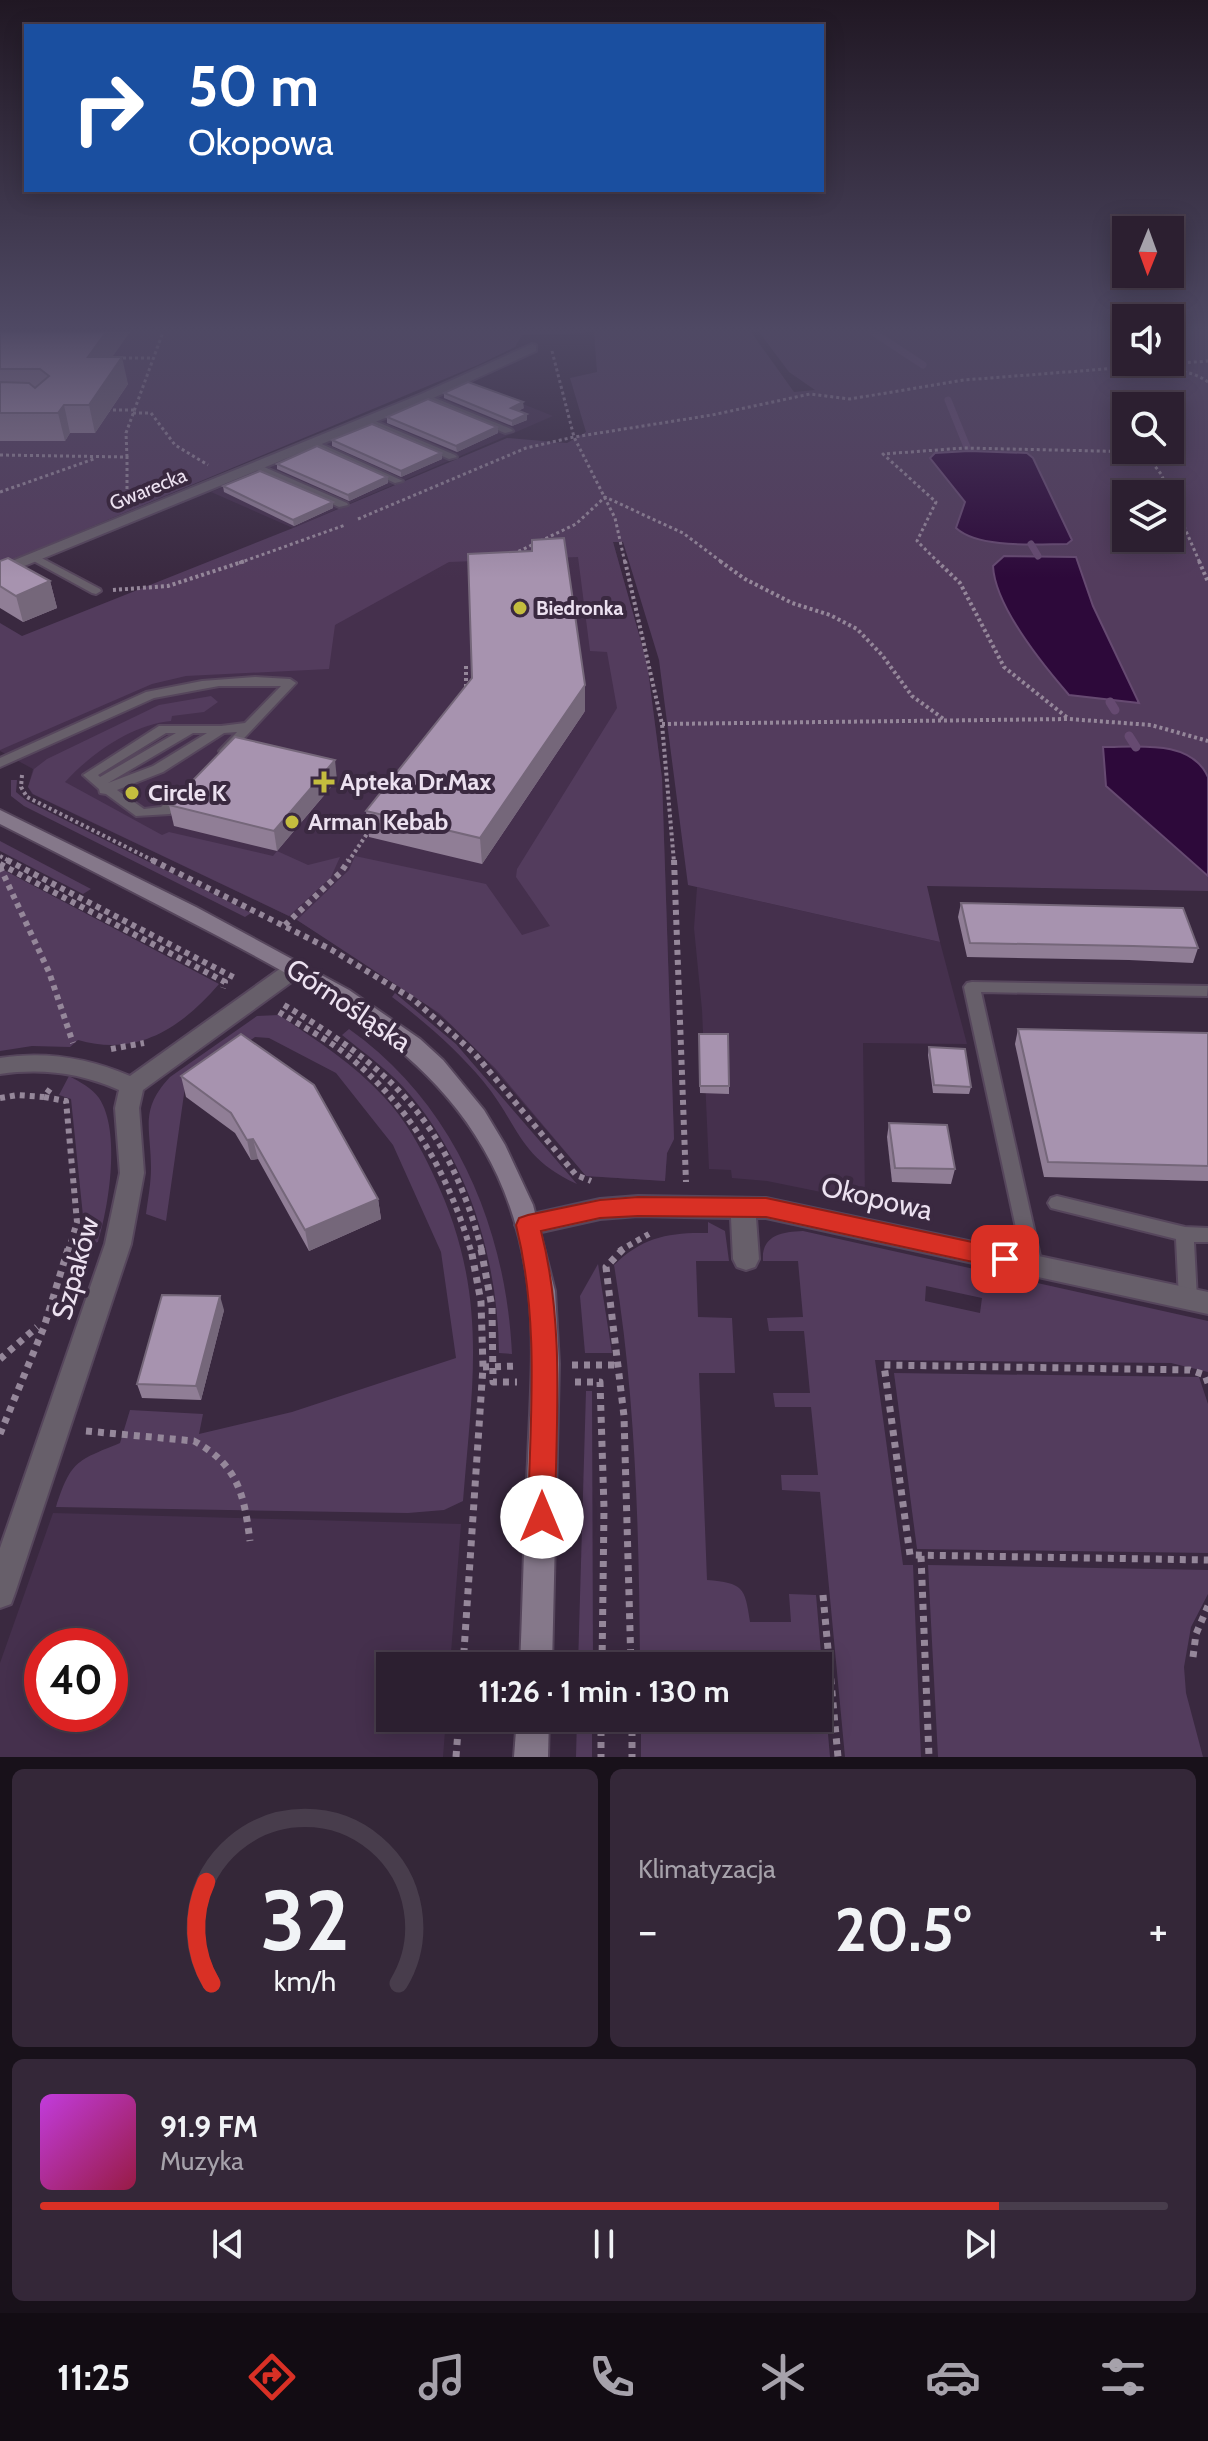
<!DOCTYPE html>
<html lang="pl">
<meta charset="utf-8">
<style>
:root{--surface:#2c1f30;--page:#342738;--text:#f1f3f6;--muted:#a6a2ab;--line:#483d4c;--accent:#d93025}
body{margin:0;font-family:Cabin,sans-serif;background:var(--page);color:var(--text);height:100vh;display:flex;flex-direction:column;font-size:30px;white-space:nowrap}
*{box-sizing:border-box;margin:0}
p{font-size:26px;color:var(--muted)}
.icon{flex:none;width:44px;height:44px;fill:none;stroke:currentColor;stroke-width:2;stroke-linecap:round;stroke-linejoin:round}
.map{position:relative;height:1757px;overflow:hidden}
.details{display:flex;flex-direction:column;gap:12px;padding:12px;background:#18111a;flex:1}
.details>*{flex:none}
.hud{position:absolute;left:24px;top:24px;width:800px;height:168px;border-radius:0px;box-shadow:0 4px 20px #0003,0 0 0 2px var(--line);background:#1a4fa0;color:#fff;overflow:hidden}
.needle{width:52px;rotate:181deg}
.controls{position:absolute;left:1112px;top:216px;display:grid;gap:16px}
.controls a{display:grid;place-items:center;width:72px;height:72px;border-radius:0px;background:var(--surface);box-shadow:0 4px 20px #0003,0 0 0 2px var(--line);font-size:40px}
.speed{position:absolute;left:24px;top:1628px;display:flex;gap:16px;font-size:40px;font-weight:700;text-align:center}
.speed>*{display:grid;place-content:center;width:104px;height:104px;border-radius:50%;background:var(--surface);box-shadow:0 4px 20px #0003,0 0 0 2px var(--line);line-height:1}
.speed .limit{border:12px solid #d22;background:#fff;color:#111}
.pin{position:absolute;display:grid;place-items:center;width:68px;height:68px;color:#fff;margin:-34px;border-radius:16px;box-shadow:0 4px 12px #0006}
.me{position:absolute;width:88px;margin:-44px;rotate:0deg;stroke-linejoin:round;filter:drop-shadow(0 0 6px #0008)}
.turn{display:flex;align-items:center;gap:28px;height:168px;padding:0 32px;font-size:36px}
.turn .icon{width:104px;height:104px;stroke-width:2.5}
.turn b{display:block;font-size:56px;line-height:68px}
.big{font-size:60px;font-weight:700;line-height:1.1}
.details .card{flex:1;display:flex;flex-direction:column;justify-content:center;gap:12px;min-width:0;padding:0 28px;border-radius:12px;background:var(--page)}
.details .dial{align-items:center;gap:0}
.dial svg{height:208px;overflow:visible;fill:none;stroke:var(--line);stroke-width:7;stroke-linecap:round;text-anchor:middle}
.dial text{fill:var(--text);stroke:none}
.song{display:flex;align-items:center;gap:24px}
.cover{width:96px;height:96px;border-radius:12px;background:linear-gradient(135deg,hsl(290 70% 55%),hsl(340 70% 35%))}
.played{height:8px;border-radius:4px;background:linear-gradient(90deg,var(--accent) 85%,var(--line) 85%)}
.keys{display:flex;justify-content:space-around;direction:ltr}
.heat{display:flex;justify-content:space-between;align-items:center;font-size:44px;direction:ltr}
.details .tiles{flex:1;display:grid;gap:12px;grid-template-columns:1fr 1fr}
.card:last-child{grid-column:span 2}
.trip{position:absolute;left:376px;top:1652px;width:456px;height:80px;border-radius:0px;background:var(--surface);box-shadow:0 4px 20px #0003,0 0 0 2px var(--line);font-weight:700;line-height:80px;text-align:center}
.tab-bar{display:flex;height:128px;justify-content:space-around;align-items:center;background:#120c13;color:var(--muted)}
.tab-bar .icon{width:56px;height:56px}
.tab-bar .active{color:var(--accent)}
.tab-bar b{font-size:36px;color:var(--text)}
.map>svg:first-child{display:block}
.built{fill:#45304d;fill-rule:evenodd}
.green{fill:#533c5d;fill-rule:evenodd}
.water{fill:#2d093a;stroke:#664a71;stroke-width:2}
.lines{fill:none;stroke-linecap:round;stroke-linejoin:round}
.stream-far1{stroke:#664a71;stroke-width:7}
.stream{stroke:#664a71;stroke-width:9}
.lane-casing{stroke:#56465c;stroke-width:4}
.street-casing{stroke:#56465c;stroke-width:4}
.secondary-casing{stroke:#56465c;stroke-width:4}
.path-far3{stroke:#95879a;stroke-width:3;stroke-dasharray:3 3;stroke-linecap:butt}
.path-far2{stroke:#95879a;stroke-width:4;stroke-dasharray:3 3;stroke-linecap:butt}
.path-far1{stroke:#95879a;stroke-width:6;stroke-dasharray:5 5;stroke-linecap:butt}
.path{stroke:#95879a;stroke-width:7;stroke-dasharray:6 6;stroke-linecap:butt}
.lane{fill:#675f6a;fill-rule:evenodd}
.street{fill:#675f6a;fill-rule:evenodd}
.secondary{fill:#85788a;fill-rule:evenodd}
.wall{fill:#907e96}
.shaded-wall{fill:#75677a}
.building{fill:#a793af;stroke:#75677a;stroke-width:2}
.route{fill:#d93025;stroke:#8d1f18;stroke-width:2}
.poi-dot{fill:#c4bd3e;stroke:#3a2940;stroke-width:3}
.labels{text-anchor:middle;stroke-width:8;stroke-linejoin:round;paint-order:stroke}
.far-street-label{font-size:20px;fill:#ece1f0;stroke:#3a2940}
.far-poi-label{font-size:20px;font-weight:bold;fill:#ece1f0;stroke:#3a2940;text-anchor:start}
.poi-label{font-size:24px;font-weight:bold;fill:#ece1f0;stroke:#3a2940;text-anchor:start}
.near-street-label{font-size:28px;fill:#ece1f0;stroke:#3a2940}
</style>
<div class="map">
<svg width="1208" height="1757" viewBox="0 0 1208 1757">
<rect width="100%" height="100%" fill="#3a2940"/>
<g class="built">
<polygon points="470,383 553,416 293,528 211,492"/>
<polygon points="613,542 647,663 662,778 674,1139 667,1153 665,1181 586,1176 468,1039 409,990 297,920 32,794 28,787 33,769 0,751 0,739 443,548"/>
<polygon points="697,887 940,942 967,1044 863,1043 865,1201 767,1181 732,1178 731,1170 709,1169 702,1010 694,928"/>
<path d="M53,1513L461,1524L450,1666H390V1718H446L443,1757H0V1663ZM110,1646V1714H42V1646Z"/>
</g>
<g class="green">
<polygon points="0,332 585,332 585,333 522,335 515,347 478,365 0,565"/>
<path d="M594,332H751L794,392L815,390L789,372L759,332H1126V362H1170V332H1208V891L927,886L940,942L688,885L659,660L623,542H613L647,663L662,778L674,1139L667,1153L665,1181L586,1176L495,1068L439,1013L297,920L349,870L355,856L486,884L522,935L550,926L516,877L517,869L617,708L607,652L590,651L578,557L449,562L335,625L329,669L186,676L152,684L0,750V623L22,636L293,528L507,438L567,443L586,432L570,378L597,372ZM1126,406H1170V450H1126ZM1126,494H1170V538H1126Z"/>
<path d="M211,696L218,702L204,712L172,716L171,721C131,725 92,753 65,782L162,835L169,832L273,856L277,851L308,865L340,857L331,877L289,916L33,794L28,787L34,769L47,759L159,705Z"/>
<polygon points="11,780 17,780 16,792 27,801 251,913 245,917 24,806 11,796"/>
<polygon points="0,841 91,889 83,894 0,851"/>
<path d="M0,868L219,984C181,1028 138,1057 78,1040L70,1047L32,1046L0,1051Z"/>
<path d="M395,993L456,1044L577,1184C518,1157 520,1126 483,1081C456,1049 425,1022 392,997Z"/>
<path d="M279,1015C316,1040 354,1064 384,1097C405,1119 420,1146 433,1174C489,1291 473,1377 463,1501L444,1510L408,1513L56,1507C71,1461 76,1461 120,1443L130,1410L203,1414L199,1434L292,1412L456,1358L441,1252L393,1145L336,1073L269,1038L255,1037L185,1087L166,1221L146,1214C148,1199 151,1183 151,1168C151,1128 139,1110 170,1077L257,1016Z"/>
<path d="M349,1029C455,1104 506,1228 512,1354L499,1353C498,1262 470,1166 411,1096C392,1072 365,1054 342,1035Z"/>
<path d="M69,1076C80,1082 92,1088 99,1098C121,1131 109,1206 98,1242L74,1248L83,1216L71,1099L59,1095Z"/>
<path d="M708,1222L725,1231L729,1261H696L698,1317L732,1318L735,1373H699L707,1580C743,1583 745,1587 750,1622H791L789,1594L816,1595L830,1757H641V1718H818V1666H640C639,1533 636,1396 614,1265C642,1237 670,1232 708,1233Z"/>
<path d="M803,1231L1208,1321V1372L1171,1363L875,1360L903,1565H913L921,1757H845L820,1492L782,1490L781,1475H818L811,1407H775L773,1393H810L804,1331H769L767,1318L803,1317L798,1261H763C761,1235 782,1232 803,1231ZM926,1286L982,1298L980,1313L925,1301Z"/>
<polygon points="598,1264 612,1353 585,1353 580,1296"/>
<polygon points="894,1373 1199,1377 1208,1404 1208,1553 917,1549"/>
<polygon points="586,1391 592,1391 593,1666 578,1666"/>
<polygon points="928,1565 1208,1570 1208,1594 1191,1627 1184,1667 1186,1693 1203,1757 938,1757"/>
<polygon points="577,1718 592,1718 592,1757 576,1757"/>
</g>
<g class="water">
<path d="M969,451L1027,453L1033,458L1072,540L1067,544C1037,544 979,549 956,528L965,502L930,458L935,453Z"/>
<path d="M1004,556L1076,557L1093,606L1139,703L1069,695C1043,665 995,606 993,566Z"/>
<path d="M1103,747C1138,747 1191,739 1208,777V876L1106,786Z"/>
</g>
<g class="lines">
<g class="stream-far1">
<polyline points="873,332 923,365"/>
<polyline points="948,400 967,447"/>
<polyline points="1031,544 1038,556"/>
</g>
<g class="stream">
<polyline points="1110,702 1115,710"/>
<polyline points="1129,736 1136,747"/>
</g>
<g class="lane-casing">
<g id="lane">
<polygon points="425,394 511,429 513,431 505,433 422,399 421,397"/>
<polygon points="368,418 455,455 457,457 449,459 365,423 363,421"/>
<polygon points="309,441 315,441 403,481 395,483 309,445"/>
<polygon points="255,463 347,503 348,505 339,507 252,468 250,466"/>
<polygon points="34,554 100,589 101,591 96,594 92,593 30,559 29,557"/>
<path d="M255,677L290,679L296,683L229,754L225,755L219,751L237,732L224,733L163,772L117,790L144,809L161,807L177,791H187L189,794L187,797L170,814L136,816L106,794L100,793L99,789L83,775L159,726H221L245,723L281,686H219L154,698L0,767V758L146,692L202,681ZM166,733H176L100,777L98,775ZM193,733H207L153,766L108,783Z"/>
<polygon points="972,982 1208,986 1207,996 981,992 1042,1265 1039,1270 1033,1273 1027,1270 1024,1265 964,987 967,983"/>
<polygon points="1057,1196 1185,1227 1208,1228 1208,1242 1194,1242 1197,1299 1195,1305 1188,1307 1181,1305 1179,1299 1176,1239 1051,1208 1048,1203 1051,1198"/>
</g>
</g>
<g class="street-casing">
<g id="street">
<polygon points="532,344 536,345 536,351 429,400 0,576 0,566 421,394"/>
<path d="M296,961L304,963L307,968L304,973L143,1090L139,1108L144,1173L131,1244L15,1593L11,1604L0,1608V1548L105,1244L120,1173L115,1108L119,1090C80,1073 43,1068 0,1074V1058C46,1051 88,1058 130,1076L288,963Z"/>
<polygon points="638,1196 766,1198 1208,1292 1208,1314 766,1218 756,1218 759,1259 755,1267 746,1270 737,1267 733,1259 731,1218 638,1216 600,1219 528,1235 519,1232 515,1225 519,1218 528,1215 600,1199"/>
</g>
</g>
<g class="secondary-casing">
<g id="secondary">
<path d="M0,810L196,907L349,990L420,1039L443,1060L484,1110L505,1145L533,1205L555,1291L559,1364L552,1666H520C523,1598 524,1529 528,1461C530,1405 535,1348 529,1292C506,1096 373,1018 214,934C143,897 72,860 0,824Z"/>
<polygon points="517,1718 549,1718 548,1757 514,1757"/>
</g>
</g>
<g class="path-far3">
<polyline points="552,351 574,437 615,518 625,563"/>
<polyline points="117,358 152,358"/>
<path d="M1136,365C1161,374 1185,365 1208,382"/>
<polyline points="107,410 134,410"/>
<polyline points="133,413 151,413 175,445 208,465"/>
<polyline points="0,455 127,457 127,497"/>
<polyline points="127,457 126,433 163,332"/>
<polyline points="0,492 94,459"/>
<polyline points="358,519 526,448 574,437 712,415 810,394 850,399 964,380 1208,361"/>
<polyline points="513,554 576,524 605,497 683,533 723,563"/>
<polyline points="239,563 345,525"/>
<polyline points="939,563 917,541 936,502 883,454 964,448 1144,452 1161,474 1200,563"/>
</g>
<g class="path-far2">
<polyline points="625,561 662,724 674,862"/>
<polyline points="720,561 745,579 792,603 830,615 857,629 882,655 912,696 945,720"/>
<polyline points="937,561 960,583 1004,667 1069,719"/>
<polyline points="1199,561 1208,582"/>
<polyline points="113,590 168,586 245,561"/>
<polyline points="466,666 466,690"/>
<polyline points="662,724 1069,719 1151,725 1208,741"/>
<polyline points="22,775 21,787 27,797 156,862"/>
<polyline points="0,856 11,862"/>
<polyline points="348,862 371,828"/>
</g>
<g class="path-far1">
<polyline points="7,860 237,979"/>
<polyline points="152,860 332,950 413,999 474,1053 576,1175 591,1181"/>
<polyline points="674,860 686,1182"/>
<polyline points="0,864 225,982 223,988"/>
<polyline points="0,867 49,972 73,1043"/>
<polyline points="285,925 341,872 349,860"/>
<path d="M284,1005C393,1069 449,1125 482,1251"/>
<path d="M279,1012C303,1027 331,1041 352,1059C414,1112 448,1174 471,1251"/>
<polyline points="111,1049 144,1043"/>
<polyline points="50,1089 44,1097 66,1101 77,1222 68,1251"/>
<polyline points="0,1098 18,1095 44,1097"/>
<polyline points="619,1251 649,1234"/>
</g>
<g class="path">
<polyline points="481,1249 492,1307 493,1382 517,1382"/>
<polyline points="623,1249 606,1267 624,1416 631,1666"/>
<polyline points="0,1359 37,1327"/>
<polyline points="572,1365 620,1365"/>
<polyline points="483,1367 518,1366"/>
<polyline points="575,1382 600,1382 604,1508 602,1666"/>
<polyline points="1208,1383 1205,1375 1190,1370 884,1365 910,1555 1208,1560"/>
<path d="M86,1431L194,1441C238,1465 244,1494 250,1541"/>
<polyline points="0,1434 44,1327 68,1249"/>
<polyline points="921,1556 929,1757"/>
<polyline points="823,1595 838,1757"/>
<polyline points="1193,1657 1196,1634 1208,1606"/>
<polyline points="463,1666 483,1367 481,1302 471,1249"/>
<polyline points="601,1718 601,1757"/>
<polyline points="632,1718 632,1757"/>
<polyline points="456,1757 459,1718"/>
</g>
<use href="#lane" class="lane"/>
<use href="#street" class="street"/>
<use href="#secondary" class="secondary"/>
</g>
<g class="wall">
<polygon points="0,332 112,357 128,384 95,433 70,433 65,441 0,441"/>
<polygon points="444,393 524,408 518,411 527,420 512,426 444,398"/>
<polygon points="387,417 497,427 498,433 457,452 387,423"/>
<polygon points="332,440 441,453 442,459 401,477 332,446"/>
<polygon points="277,464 387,477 388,483 349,501 277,469"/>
<polygon points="223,486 333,508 294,526 224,492"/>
<polygon points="0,561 50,581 57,608 23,622 0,608"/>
<polygon points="585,711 482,864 369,837 366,811"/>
<polygon points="337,780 277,851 174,826 169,805"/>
<polygon points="961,903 1198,948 1193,963 1129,960 967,957 958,917"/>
<polygon points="1018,1029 1208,1033 1208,1181 1044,1177 1015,1044"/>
<polygon points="699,1041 729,1086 729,1094 700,1093"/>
<polygon points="929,1047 971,1087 969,1094 933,1093 928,1055"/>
<polygon points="181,1076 378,1199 381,1219 309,1251 258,1159 251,1160 235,1133 186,1097"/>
<polygon points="889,1123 955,1169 951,1184 892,1182 887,1137"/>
<polygon points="224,1310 201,1400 142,1398 137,1384"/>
</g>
<g class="shaded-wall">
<polygon points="106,332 130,332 94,383 88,357"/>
<polygon points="122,357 128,384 95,433 89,405"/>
<polygon points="523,402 524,408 511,414 511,408"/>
<polygon points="64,405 70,433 65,441 58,413"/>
<polygon points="527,414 527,420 512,426 512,421"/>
<polygon points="497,427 498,433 457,452 456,446"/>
<polygon points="441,453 442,459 401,477 401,471"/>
<polygon points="387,477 388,483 349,501 348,495"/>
<polygon points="333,502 333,508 294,526 293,520"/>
<polygon points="50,581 57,608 23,622 16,596"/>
<polygon points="585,685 585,711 482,864 480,838"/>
<polygon points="335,760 337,780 277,851 274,831"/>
<polygon points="253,1139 258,1159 251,1160 247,1140"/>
<polygon points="378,1199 381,1219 309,1251 305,1230"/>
<polygon points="220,1296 224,1310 201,1400 196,1386"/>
</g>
<g class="building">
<polygon points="0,332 106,332 88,357 122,357 89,405 64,405 58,413 0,413 0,382 29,383 35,388 49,376 40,369 0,369"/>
<polygon points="468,382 523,402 511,408 527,414 512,421 444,393"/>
<polygon points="428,399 497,427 456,446 387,417"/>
<polygon points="372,424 441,453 401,471 332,440"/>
<polygon points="317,446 387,477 348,495 277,464"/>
<polygon points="260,471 333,502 293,520 223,486"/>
<polygon points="564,538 585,685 480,838 366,811 472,678 468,554 532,551 532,540"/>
<polygon points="8,558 50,581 16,596 0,586 0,561"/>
<polygon points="235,737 335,760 274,831 169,805"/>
<polygon points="961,903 1183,908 1198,948 1133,946 970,943"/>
<polygon points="1018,1029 1208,1033 1208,1166 1048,1162"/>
<polygon points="241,1034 314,1085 378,1199 305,1230 253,1139 247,1140 231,1113 181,1076"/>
<polygon points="699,1034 728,1034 729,1086 700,1086"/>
<polygon points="929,1047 965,1049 971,1087 934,1085"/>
<polygon points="889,1123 947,1125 955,1169 895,1168"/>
<polygon points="162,1295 220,1296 196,1386 137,1384"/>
</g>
<linearGradient id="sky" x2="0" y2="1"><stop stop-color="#201723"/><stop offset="0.57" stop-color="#4f4964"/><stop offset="1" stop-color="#4f4964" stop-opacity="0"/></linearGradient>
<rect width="1208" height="578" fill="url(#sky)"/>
<path class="route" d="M638,1197L766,1198L1005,1249L1013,1252L1017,1259L1013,1266L1005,1269L766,1217L638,1216L600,1218L541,1231C565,1324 556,1422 555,1517L551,1526L542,1530L532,1526L528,1517C530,1419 540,1321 516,1225L519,1218L528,1215L600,1200Z"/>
<g class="poi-dot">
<circle cx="520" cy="608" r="8"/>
<path d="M320 770h8v8h8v8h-8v8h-8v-8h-8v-8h8z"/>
<circle cx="132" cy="793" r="8"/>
<circle cx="292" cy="822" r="8"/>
</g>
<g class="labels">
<g class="far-street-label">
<text transform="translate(148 489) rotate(-22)" y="7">Gwarecka</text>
</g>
<g class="far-poi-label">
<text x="536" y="615">Biedronka</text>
</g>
<g class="poi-label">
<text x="340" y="790">Apteka Dr.Max</text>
<text x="148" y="801">Circle K</text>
<text x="308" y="830">Arman Kebab</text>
</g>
<g class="near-street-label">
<text transform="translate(349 1005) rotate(34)" y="10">Górnośląska</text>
<text transform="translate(877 1198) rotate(13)" y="10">Okopowa</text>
<text transform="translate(75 1268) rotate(-74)" y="10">Szpaków</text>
</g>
</g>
</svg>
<div class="controls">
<a><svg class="needle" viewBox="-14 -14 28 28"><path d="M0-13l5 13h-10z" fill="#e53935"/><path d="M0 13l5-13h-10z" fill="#a6a2ab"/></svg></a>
<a><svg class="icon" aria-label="sound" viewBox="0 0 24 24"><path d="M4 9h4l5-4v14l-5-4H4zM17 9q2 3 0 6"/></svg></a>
<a><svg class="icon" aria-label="search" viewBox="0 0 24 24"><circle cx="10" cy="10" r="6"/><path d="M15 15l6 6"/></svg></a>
<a><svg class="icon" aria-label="layers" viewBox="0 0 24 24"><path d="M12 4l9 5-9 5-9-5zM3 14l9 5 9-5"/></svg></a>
</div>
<div class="speed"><div class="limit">40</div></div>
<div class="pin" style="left:1005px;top:1259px;background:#d93025"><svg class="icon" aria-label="arrive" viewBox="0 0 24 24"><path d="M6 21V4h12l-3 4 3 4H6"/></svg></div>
<svg class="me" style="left:542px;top:1517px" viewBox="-20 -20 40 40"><circle r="19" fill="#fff"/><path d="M0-13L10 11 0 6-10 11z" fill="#d93025"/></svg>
<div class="trip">11:26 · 1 min · 130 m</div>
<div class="hud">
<div class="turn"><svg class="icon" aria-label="right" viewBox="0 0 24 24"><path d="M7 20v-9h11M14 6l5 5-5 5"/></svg><div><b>50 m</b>Okopowa</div></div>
</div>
</div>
<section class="details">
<div class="tiles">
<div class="card dial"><svg viewBox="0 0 100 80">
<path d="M14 69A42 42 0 1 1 86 69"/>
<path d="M14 69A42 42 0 0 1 12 30" stroke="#d93025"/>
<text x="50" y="56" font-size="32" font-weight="700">32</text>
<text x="50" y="72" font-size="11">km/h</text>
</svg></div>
<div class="card"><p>Klimatyzacja</p>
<div class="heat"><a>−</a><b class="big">20.5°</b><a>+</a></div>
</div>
<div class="card">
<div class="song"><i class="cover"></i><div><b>91.9 FM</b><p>Muzyka</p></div></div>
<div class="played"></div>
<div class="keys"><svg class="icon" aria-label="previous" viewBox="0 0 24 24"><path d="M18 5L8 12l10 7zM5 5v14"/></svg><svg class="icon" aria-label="pause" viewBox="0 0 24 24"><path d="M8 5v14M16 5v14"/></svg><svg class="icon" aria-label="next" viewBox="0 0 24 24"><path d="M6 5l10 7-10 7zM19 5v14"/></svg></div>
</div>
</div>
</section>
<nav class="tab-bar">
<b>11:25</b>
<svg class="icon active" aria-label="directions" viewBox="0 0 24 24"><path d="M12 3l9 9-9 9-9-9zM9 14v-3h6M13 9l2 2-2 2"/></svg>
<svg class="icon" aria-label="music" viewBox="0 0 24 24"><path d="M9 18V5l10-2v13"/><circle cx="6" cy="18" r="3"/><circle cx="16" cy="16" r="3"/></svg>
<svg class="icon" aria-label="phone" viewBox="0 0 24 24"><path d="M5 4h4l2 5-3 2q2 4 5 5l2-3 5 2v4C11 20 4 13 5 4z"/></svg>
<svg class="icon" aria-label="climate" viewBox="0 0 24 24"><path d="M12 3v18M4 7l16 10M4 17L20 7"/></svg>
<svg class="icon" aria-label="car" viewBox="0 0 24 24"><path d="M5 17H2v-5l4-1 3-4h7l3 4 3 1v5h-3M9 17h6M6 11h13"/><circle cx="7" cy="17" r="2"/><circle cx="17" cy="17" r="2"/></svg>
<svg class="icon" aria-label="filters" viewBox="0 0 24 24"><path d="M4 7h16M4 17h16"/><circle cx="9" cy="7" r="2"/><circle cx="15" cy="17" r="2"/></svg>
</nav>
